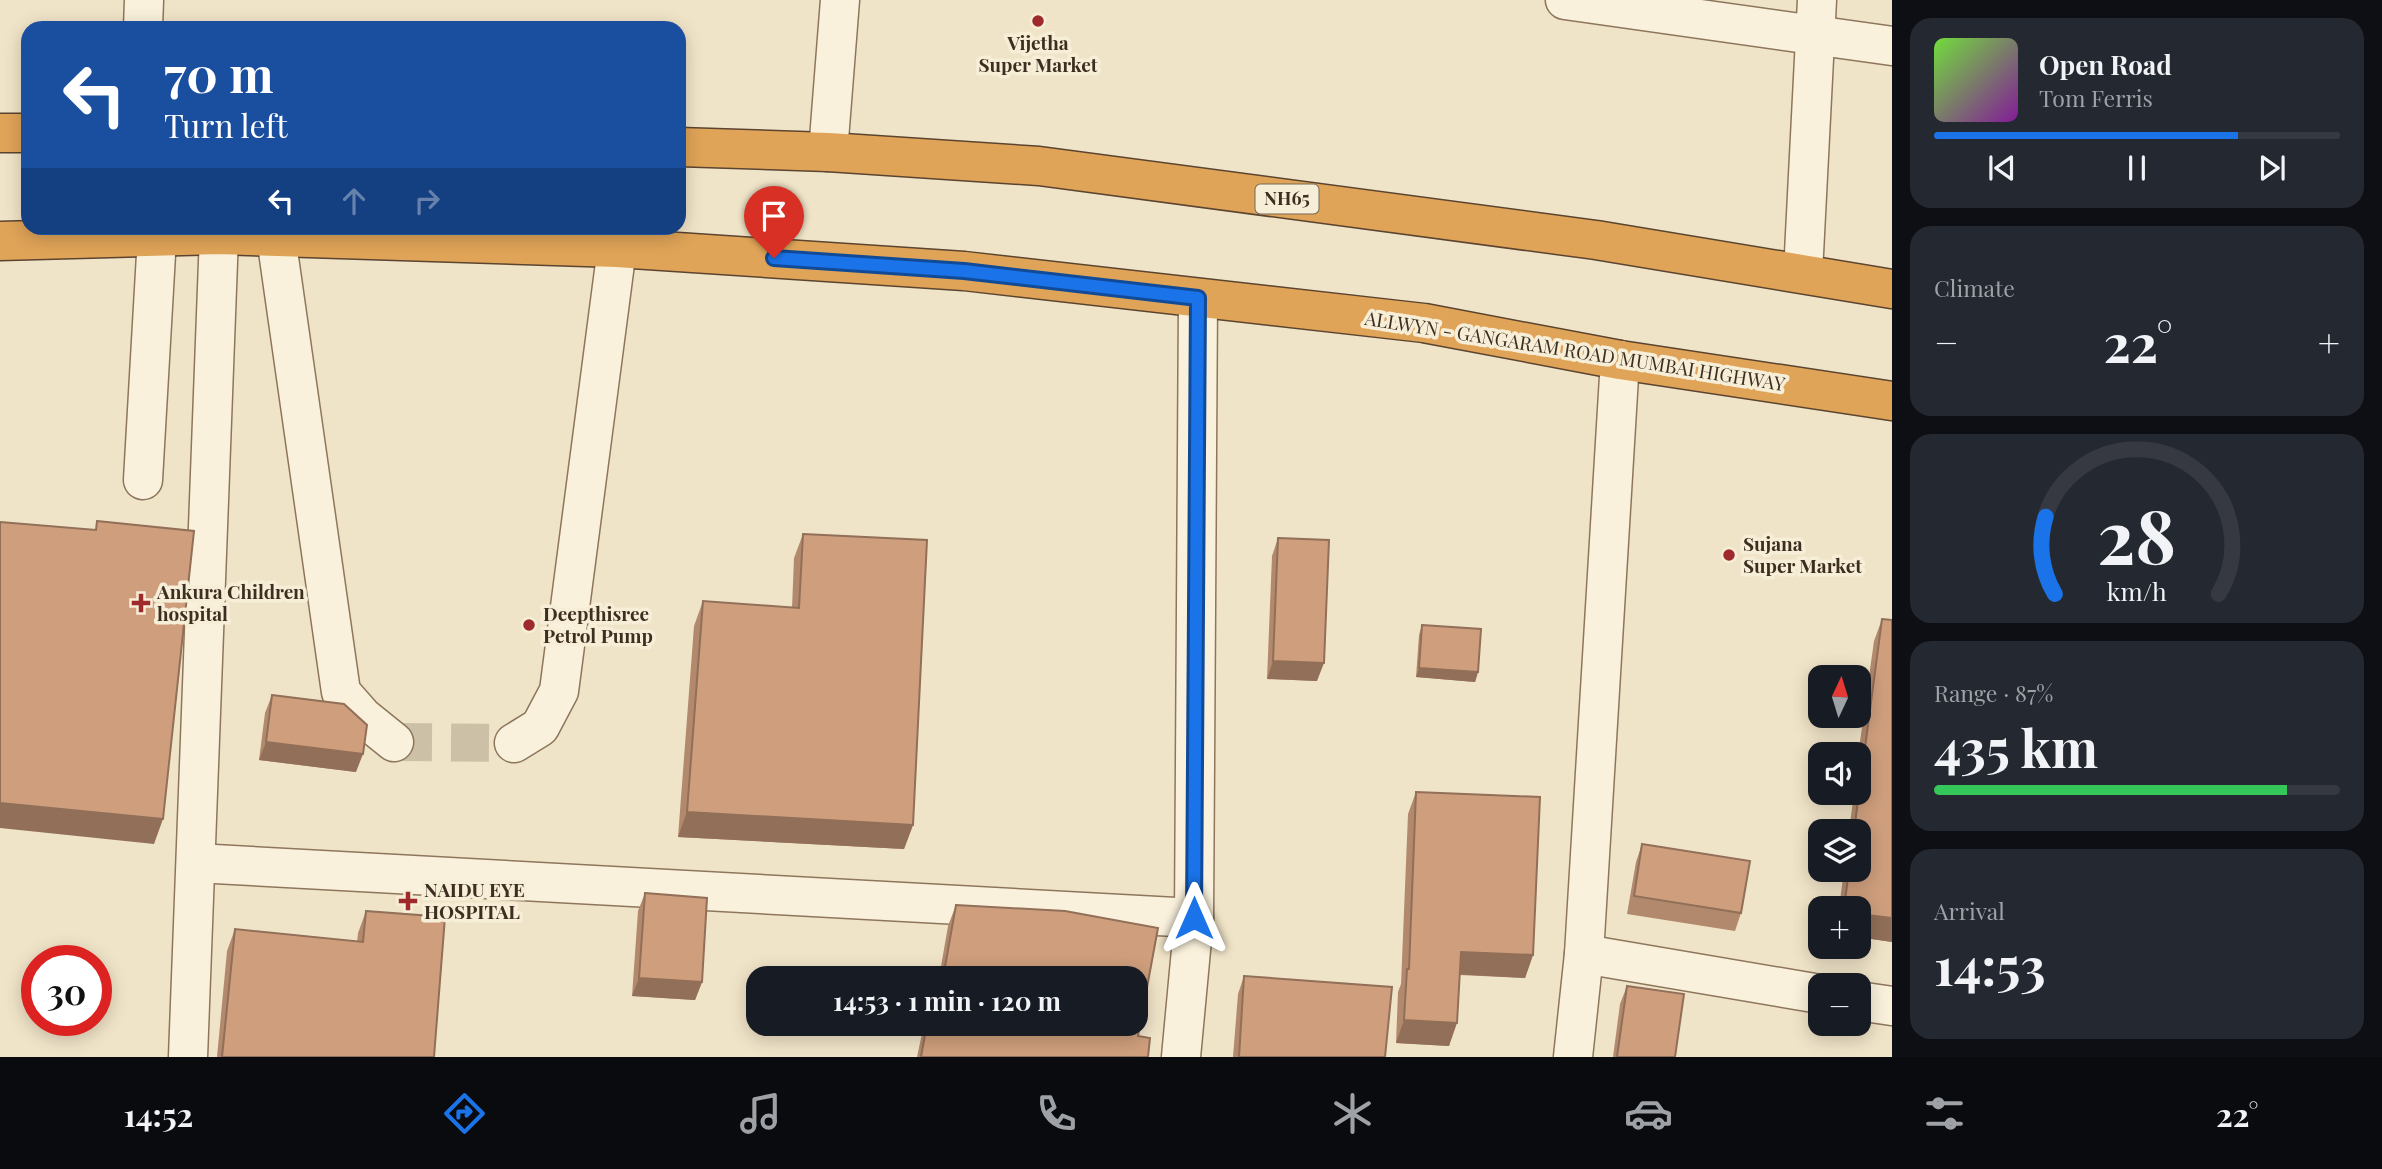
<!DOCTYPE html>
<meta charset="utf-8">
<style>
:root{--surface:#171b24;--page:#242831;--text:#f1f3f6;--muted:#9ea1a6;--line:#363941;--accent:#1a73e8}
body{margin:0;font-family:"Playfair Display",serif;background:var(--page);color:var(--text);height:100vh;display:flex;flex-direction:column;font-size:26px;white-space:nowrap}
*{box-sizing:border-box;margin:0}
p{font-size:23px;color:var(--muted)}
.icon{flex:none;width:38px;height:38px;fill:none;stroke:currentColor;stroke-width:2;stroke-linecap:round;stroke-linejoin:round}
.map{position:relative;flex:1;overflow:hidden}
.drawer{display:flex;flex-direction:column;gap:18px;padding:18px;background:#0d0f14;width:490px}
.drawer>*{flex:none}
.hud{position:absolute;left:21px;top:21px;width:665px;height:214px;border-radius:21px;box-shadow:0 4px 18px #0003;background:#1a4fa0;color:#fff;overflow:hidden}
.needle{width:46px;rotate:4deg}
.controls{position:absolute;left:1808px;top:665px;display:grid;gap:14px}
.controls a{display:grid;place-items:center;width:63px;height:63px;border-radius:14px;background:var(--surface);box-shadow:0 4px 18px #0003;font-size:35px}
.speed{position:absolute;left:21px;top:945px;display:flex;gap:14px;font-size:35px;font-weight:700;text-align:center}
.speed>*{display:grid;place-content:center;width:91px;height:91px;border-radius:50%;background:var(--surface);box-shadow:0 4px 18px #0003;line-height:1}
.speed .limit{border:10px solid #d22;background:#fff;color:#111}
.pin{position:absolute;display:grid;place-items:center;width:60px;height:60px;color:#fff;margin:-72px -30px;border-radius:50% 50% 50% 0;rotate:-45deg;box-shadow:0 0 7px #0007}
.pin .icon{rotate:45deg}
.me{position:absolute;width:77px;margin:-38px;rotate:0deg;stroke-linejoin:round;filter:drop-shadow(0 0 5px #0008)}
.turn{display:flex;align-items:center;gap:24px;height:147px;padding:0 28px;font-size:32px}
.turn .icon{width:91px;height:91px;stroke-width:2.5}
.turn b{display:block;font-size:49px;line-height:60px}
.lanes{display:flex;align-items:center;height:66px;padding:0 28px;background:#0003;justify-content:center;gap:35px;direction:ltr}
.lanes .off{opacity:.35}
.big{font-size:52px;font-weight:700;line-height:1.1}
.drawer .card{flex:1;display:flex;flex-direction:column;justify-content:center;gap:10px;min-width:0;padding:0 24px;border-radius:21px;background:var(--page)}
.drawer .dial{align-items:center;gap:0}
.dial svg{height:182px;overflow:visible;fill:none;stroke:var(--line);stroke-width:7;stroke-linecap:round;text-anchor:middle}
.dial text{fill:var(--text);stroke:none}
.song{display:flex;align-items:center;gap:21px}
.cover{width:84px;height:84px;border-radius:10px;background:linear-gradient(135deg,hsl(100 70% 55%),hsl(290 70% 35%))}
.played{height:7px;border-radius:4px;background:linear-gradient(90deg,var(--accent) 75%,var(--line) 75%)}
.keys{display:flex;justify-content:space-around;direction:ltr}
.heat{display:flex;justify-content:space-between;align-items:center;font-size:38px;direction:ltr}
.charge{height:10px;border-radius:5px;background:linear-gradient(90deg,#34c759 87%,var(--line) 0)}
.trip{position:absolute;left:746px;top:966px;width:402px;height:70px;border-radius:21px;background:var(--surface);box-shadow:0 4px 18px #0003;font-weight:700;line-height:70px;text-align:center}
.tab-bar{display:flex;height:112px;justify-content:space-around;align-items:center;background:#090b0e;color:var(--muted)}
.tab-bar .icon{width:49px;height:49px}
.tab-bar .active{color:var(--accent)}
.tab-bar b{font-size:32px;color:var(--text)}
main{display:flex;flex:1;min-height:0}
.map>svg:first-child{display:block}
.lines{fill:none;stroke-linecap:round;stroke-linejoin:round}
.minor-tunnel{stroke:#ccc0a6;stroke-width:38;stroke-dasharray:38 19;stroke-linecap:butt}
.minor-casing{stroke:#8d765c;stroke-width:41}
.highway-casing{stroke:#5b4430;stroke-width:41}
.minor{stroke:#faf1dc;stroke-width:38}
.highway{stroke:#e0a458;stroke-width:38}
.wall{fill:#b2896c}
.shaded-wall{fill:#916f58}
.building{fill:#cf9f7d;stroke:#916f58;stroke-width:2}
.route-casing{stroke:#114b97;stroke-width:18}
.route{stroke:#1a73e8;stroke-width:12}
.poi-dot{fill:#9e2a2b;stroke:#f7eed8;stroke-width:2.5}
.labels{text-anchor:middle;stroke-width:7;stroke-linejoin:round;paint-order:stroke}
.shield{fill:#f7eed8;stroke:#756857;stroke-width:2}
.shield-label{font-size:18px;font-weight:bold;fill:#3d2e20}
.poi-label{font-size:19px;font-weight:bold;fill:#3d2e20;stroke:#f7eed8;text-anchor:start}
.street-label{font-size:19px;fill:#3d2e20;stroke:#f7eed8}
</style>
<main>
<div class="map">
<svg width="1892" height="1057" viewBox="0 0 1892 1057">
<rect width="100%" height="100%" fill="#f0e4c8"/>
<g class="lines">
<polyline class="minor-tunnel" points="394,742 514,743"/>
<g class="minor-casing">
<g id="minor">
<polyline points="1565,0 1892,46"/>
<polyline points="143,28 144,0"/>
<polyline points="828,152 840,0"/>
<polyline points="276,237 341,692 363,717 394,742"/>
<polyline points="1803,273 1817,0"/>
<polyline points="143,480 157,237"/>
<polyline points="514,743 540,727 559,691 617,248"/>
<polyline points="196,863 1194,918"/>
<polyline points="1584,954 1820,994"/>
<polyline points="1858,1001 1892,1006"/>
<polyline points="188,1057 219,235"/>
<polyline points="1181,1057 1194,918 1198,298"/>
<polyline points="1573,1057 1584,954 1620,360"/>
</g>
</g>
<g class="highway-casing">
<g id="highway">
<polyline points="0,133 28,133"/>
<polyline points="679,147 828,152 1039,166 1596,240 1892,289"/>
<polyline points="0,241 219,235 617,248 964,271 1424,323 1620,360 1892,401"/>
</g>
</g>
<use href="#minor" class="minor"/>
<use href="#highway" class="highway"/>
</g>
<g class="wall">
<polygon points="803,534 913,825 904,849 678,837 694,626 703,601 792,608 794,558"/>
<polygon points="1278,538 1317,681 1267,679 1272,556"/>
<polygon points="1882,619 1892,942 1858,937 1858,908 1839,908 1844,870 1858,870 1858,831 1849,831 1854,793 1858,793 1858,756 1874,641"/>
<polygon points="1422,625 1478,672 1475,682 1416,677 1419,635"/>
<polygon points="272,695 356,772 259,760 265,713"/>
<polygon points="1416,792 1533,955 1525,978 1459,975 1449,1046 1396,1043 1398,992 1401,984 1408,814"/>
<polygon points="1642,844 1741,913 1735,931 1627,914 1636,862"/>
<polygon points="645,893 702,982 695,1000 632,996 638,911"/>
<polygon points="956,905 1065,911 1158,928 1138,1036 1150,1038 1148,1057 917,1057 924,1024 1136,1024 1136,978 939,978 948,926"/>
<polygon points="366,911 434,1057 217,1057 227,951 235,929 357,942 358,933"/>
<polygon points="1244,976 1385,1057 1233,1057 1238,994"/>
<polygon points="1627,986 1675,1057 1613,1057 1620,1004"/>
</g>
<g class="shaded-wall">
<polygon points="1273,661 1324,663 1317,681 1267,679"/>
<polygon points="1419,668 1478,672 1475,682 1416,677"/>
<polygon points="266,742 363,754 356,772 259,760"/>
<polygon points="0,803 163,819 154,844 0,828"/>
<polygon points="687,812 913,825 904,849 678,837"/>
<polygon points="1858,914 1892,918 1892,942 1858,937"/>
<polygon points="1461,952 1533,955 1525,978 1452,974"/>
<polygon points="639,978 702,982 695,1000 632,996"/>
<polygon points="1404,1020 1457,1023 1449,1046 1396,1043"/>
</g>
<g class="building">
<polygon points="97,521 194,531 163,819 0,803 0,522 96,530"/>
<polygon points="803,534 927,540 913,825 687,812 703,601 799,608"/>
<polygon points="1278,538 1329,540 1324,663 1273,661"/>
<polygon points="1882,619 1892,620 1892,918 1858,914 1858,908 1844,908 1849,870 1858,870 1858,831 1854,831"/>
<polygon points="1422,625 1481,629 1478,672 1419,668"/>
<polygon points="272,695 344,704 367,725 363,754 266,742"/>
<polygon points="1416,792 1540,797 1533,955 1461,952 1457,1023 1404,1020 1407,969 1409,969"/>
<polygon points="1642,844 1750,861 1741,913 1634,896"/>
<polygon points="645,893 707,898 702,982 639,978"/>
<polygon points="956,905 1065,911 1158,928 1138,1036 1150,1038 1148,1057 921,1057 927,1024 1136,1024 1136,978 943,978"/>
<polygon points="366,911 445,917 434,1057 222,1057 235,929 363,942"/>
<polygon points="1244,976 1392,987 1385,1057 1239,1057"/>
<polygon points="1627,986 1684,994 1675,1057 1617,1057"/>
</g>
<g class="lines">
<g class="route-casing">
<polyline id="route" points="774,258 964,271 1198,298 1194,918"/>
</g>
<use href="#route" class="route"/>
</g>
<g class="poi-dot">
<circle cx="1038" cy="21" r="7"/>
<circle cx="1729" cy="555" r="7"/>
<path d="M137.5 592.5h7v7h7v7h-7v7h-7v-7h-7v-7h7z"/>
<circle cx="529" cy="625" r="7"/>
<path d="M404.5 890.5h7v7h7v7h-7v7h-7v-7h-7v-7h7z"/>
</g>
<g class="labels">
<rect class="shield" x="1255.5" y="184.5" width="63" height="29" rx="5"/>
<g class="shield-label">
<text x="1287" y="205">NH65</text>
</g>
<g class="poi-label">
<text x="1038" y="50" text-anchor="middle">Vijetha<tspan x="1038" dy="22">Super Market</tspan></text>
<text x="1743" y="551">Sujana<tspan x="1743" dy="22">Super Market</tspan></text>
<text x="157" y="599">Ankura Children<tspan x="157" dy="22">hospital</tspan></text>
<text x="543" y="621">Deepthisree<tspan x="543" dy="22">Petrol Pump</tspan></text>
<text x="424" y="897">NAIDU EYE<tspan x="424" dy="22">HOSPITAL</tspan></text>
</g>
<g class="street-label">
<text transform="translate(1575 351) rotate(9)" y="7">ALLWYN - GANGARAM ROAD MUMBAI HIGHWAY</text>
</g>
</g>
</svg>
<div class="controls">
<a><svg class="needle" viewBox="-14 -14 28 28"><path d="M0-13l5 13h-10z" fill="#e53935"/><path d="M0 13l5-13h-10z" fill="#9ea1a6"/></svg></a>
<a><svg class="icon" aria-label="sound" viewBox="0 0 24 24"><path d="M4 9h4l5-4v14l-5-4H4zM17 9q2 3 0 6"/></svg></a>
<a><svg class="icon" aria-label="layers" viewBox="0 0 24 24"><path d="M12 4l9 5-9 5-9-5zM3 14l9 5 9-5"/></svg></a>
<a>+</a>
<a>−</a>
</div>
<div class="speed"><div class="limit">30</div></div>
<div class="pin" style="left:774px;top:258px;background:#d93025"><svg class="icon" aria-label="arrive" viewBox="0 0 24 24"><path d="M6 21V4h12l-3 4 3 4H6"/></svg></div>
<svg class="me" style="left:1194px;top:918px" viewBox="-20 -20 40 40"><path d="M0-17L14 15 0 8-14 15z" fill="#1a73e8" stroke="#fff" stroke-width="4"/></svg>
<div class="trip">14:53 · 1 min · 120 m</div>
<div class="hud">
<div class="turn"><svg class="icon" aria-label="left" viewBox="0 0 24 24"><path d="M17 20v-9H6M10 6l-5 5 5 5"/></svg><div><b>70 m</b>Turn left</div></div>
<div class="lanes"><svg class="icon" aria-label="left" viewBox="0 0 24 24"><path d="M17 20v-9H6M10 6l-5 5 5 5"/></svg><svg class="icon off" aria-label="ahead" viewBox="0 0 24 24"><path d="M12 20V5M6 11l6-6 6 6"/></svg><svg class="icon off" aria-label="right" viewBox="0 0 24 24"><path d="M7 20v-9h11M14 6l5 5-5 5"/></svg></div>
</div>
</div>
<section class="drawer">
<div class="card">
<div class="song"><i class="cover"></i><div><b>Open Road</b><p>Tom Ferris</p></div></div>
<div class="played"></div>
<div class="keys"><svg class="icon" aria-label="previous" viewBox="0 0 24 24"><path d="M18 5L8 12l10 7zM5 5v14"/></svg><svg class="icon" aria-label="pause" viewBox="0 0 24 24"><path d="M8 5v14M16 5v14"/></svg><svg class="icon" aria-label="next" viewBox="0 0 24 24"><path d="M6 5l10 7-10 7zM19 5v14"/></svg></div>
</div>
<div class="card"><p>Climate</p>
<div class="heat"><a>−</a><b class="big">22°</b><a>+</a></div>
</div>
<div class="card dial"><svg viewBox="0 0 100 80">
<path d="M14 69A42 42 0 1 1 86 69"/>
<path d="M14 69A42 42 0 0 1 10 35" stroke="#1a73e8"/>
<text x="50" y="56" font-size="32" font-weight="700">28</text>
<text x="50" y="72" font-size="11">km/h</text>
</svg></div>
<div class="card"><p>Range · 87%</p><b class="big">435 km</b><div class="charge"></div></div>
<div class="card"><p>Arrival</p><b class="big">14:53</b></div>
</section>
</main>
<nav class="tab-bar">
<b>14:52</b>
<svg class="icon active" aria-label="directions" viewBox="0 0 24 24"><path d="M12 3l9 9-9 9-9-9zM9 14v-3h6M13 9l2 2-2 2"/></svg>
<svg class="icon" aria-label="music" viewBox="0 0 24 24"><path d="M9 18V5l10-2v13"/><circle cx="6" cy="18" r="3"/><circle cx="16" cy="16" r="3"/></svg>
<svg class="icon" aria-label="phone" viewBox="0 0 24 24"><path d="M5 4h4l2 5-3 2q2 4 5 5l2-3 5 2v4C11 20 4 13 5 4z"/></svg>
<svg class="icon" aria-label="climate" viewBox="0 0 24 24"><path d="M12 3v18M4 7l16 10M4 17L20 7"/></svg>
<svg class="icon" aria-label="car" viewBox="0 0 24 24"><path d="M5 17H2v-5l4-1 3-4h7l3 4 3 1v5h-3M9 17h6M6 11h13"/><circle cx="7" cy="17" r="2"/><circle cx="17" cy="17" r="2"/></svg>
<svg class="icon" aria-label="filters" viewBox="0 0 24 24"><path d="M4 7h16M4 17h16"/><circle cx="9" cy="7" r="2"/><circle cx="15" cy="17" r="2"/></svg>
<b>22°</b>
</nav>
